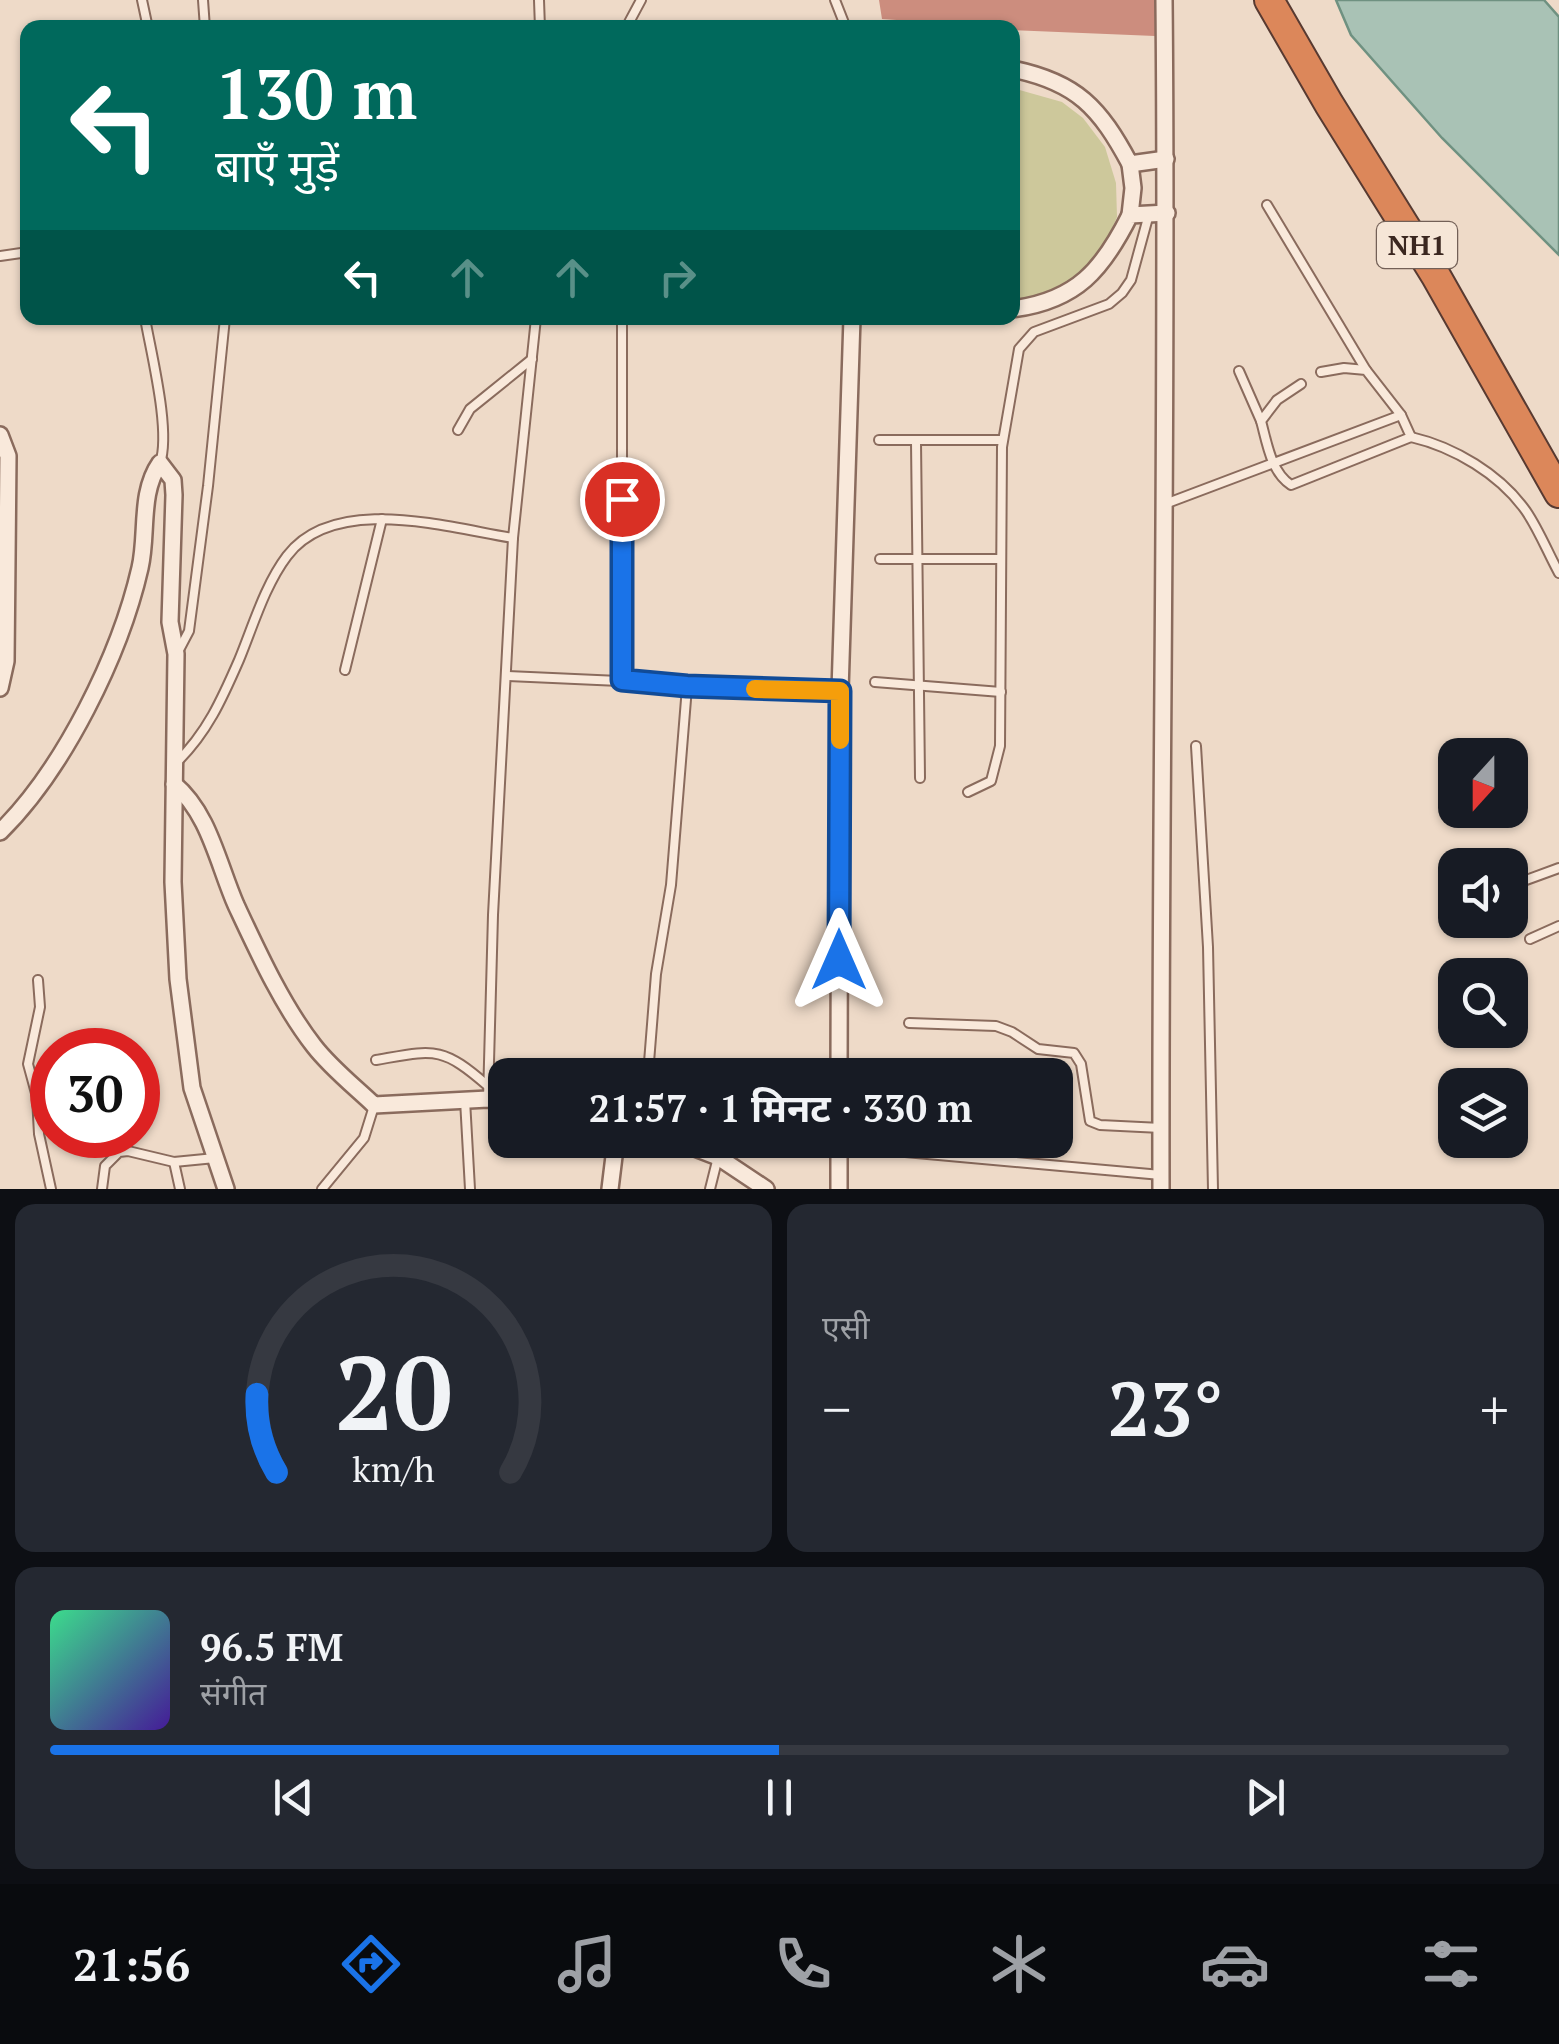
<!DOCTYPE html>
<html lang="hi">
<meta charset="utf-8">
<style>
:root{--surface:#171b24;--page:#242831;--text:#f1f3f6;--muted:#9ea1a6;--line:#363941;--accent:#1a73e8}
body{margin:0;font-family:"PT Serif","Noto Sans Devanagari",serif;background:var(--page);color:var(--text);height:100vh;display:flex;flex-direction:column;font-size:38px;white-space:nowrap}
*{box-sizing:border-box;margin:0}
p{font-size:32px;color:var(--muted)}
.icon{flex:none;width:55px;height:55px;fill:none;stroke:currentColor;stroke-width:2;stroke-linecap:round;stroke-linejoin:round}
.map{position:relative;height:1189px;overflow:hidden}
.drawer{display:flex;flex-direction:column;gap:15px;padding:15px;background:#0d0f14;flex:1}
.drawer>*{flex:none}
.top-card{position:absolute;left:20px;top:20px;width:1000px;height:305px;border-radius:20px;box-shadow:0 2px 8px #0004;background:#00695c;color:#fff;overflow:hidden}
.needle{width:65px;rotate:201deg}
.controls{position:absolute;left:1438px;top:738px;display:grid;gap:20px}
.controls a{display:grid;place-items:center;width:90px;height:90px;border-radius:20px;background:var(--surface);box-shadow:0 2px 8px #0004;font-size:50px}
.speed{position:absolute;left:30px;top:1028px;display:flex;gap:20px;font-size:50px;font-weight:700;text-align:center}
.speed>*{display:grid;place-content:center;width:130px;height:130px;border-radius:50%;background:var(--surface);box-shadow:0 2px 8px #0004;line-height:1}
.speed .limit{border:15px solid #d22;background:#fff;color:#111}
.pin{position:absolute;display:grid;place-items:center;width:85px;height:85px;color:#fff;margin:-42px;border:5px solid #fff;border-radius:50%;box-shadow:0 2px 10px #0007}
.me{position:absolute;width:110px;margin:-55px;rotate:0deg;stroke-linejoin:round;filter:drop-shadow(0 0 8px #0008)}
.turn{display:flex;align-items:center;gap:35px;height:210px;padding:0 30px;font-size:45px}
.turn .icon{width:130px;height:130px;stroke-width:2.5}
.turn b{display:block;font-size:70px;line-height:85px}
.lanes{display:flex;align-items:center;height:95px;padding:0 30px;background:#0003;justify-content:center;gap:50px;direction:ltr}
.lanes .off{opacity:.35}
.big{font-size:75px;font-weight:700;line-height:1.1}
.drawer .tile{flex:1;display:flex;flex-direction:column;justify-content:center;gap:15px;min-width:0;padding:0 35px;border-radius:20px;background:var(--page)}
.drawer .dial{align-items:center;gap:0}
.dial svg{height:260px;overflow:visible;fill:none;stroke:var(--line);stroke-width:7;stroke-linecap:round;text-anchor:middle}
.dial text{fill:var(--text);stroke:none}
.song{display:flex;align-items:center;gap:30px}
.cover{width:120px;height:120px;border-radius:15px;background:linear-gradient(135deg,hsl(150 70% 55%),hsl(260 70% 35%))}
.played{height:10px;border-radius:5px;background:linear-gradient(90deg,var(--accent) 50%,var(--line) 50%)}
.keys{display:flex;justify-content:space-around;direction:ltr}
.heat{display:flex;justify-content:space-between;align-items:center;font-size:55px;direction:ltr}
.drawer .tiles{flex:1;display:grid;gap:15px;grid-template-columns:1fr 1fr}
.tile:last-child{grid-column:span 2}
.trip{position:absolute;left:488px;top:1058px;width:585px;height:100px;border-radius:20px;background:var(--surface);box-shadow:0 2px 8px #0004;font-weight:700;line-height:100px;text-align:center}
.dock{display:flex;height:160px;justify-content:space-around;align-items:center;background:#090b0e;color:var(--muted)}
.dock .icon{width:70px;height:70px}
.dock .current{color:var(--accent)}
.dock b{font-size:45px;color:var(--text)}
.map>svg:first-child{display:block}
.green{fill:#cdc89b}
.water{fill:#a9c2b5;stroke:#6f9181;stroke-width:2.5}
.building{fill:#cc8d7e}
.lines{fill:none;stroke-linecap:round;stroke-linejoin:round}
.lane-casing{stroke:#8a6b5d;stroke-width:12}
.street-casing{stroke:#8a6b5d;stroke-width:20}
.highway-casing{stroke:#583a31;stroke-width:32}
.lane{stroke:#f9e9db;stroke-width:8}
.street{stroke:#f9e9db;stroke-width:15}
.highway{stroke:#dc875a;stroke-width:28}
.route-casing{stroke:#114b97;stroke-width:25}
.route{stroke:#1a73e8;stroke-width:18}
.slow{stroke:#f59e0b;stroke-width:18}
.labels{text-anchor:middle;stroke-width:9;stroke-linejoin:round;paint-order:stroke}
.shield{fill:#f6e6d7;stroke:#736057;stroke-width:2.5}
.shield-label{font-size:28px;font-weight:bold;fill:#3b2720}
</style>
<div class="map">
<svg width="1559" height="1189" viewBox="0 0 1559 1189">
<rect width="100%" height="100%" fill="#eedac8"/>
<polygon class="green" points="1012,88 1062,102 1083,118 1105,147 1116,183 1117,217 1105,246 1067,286 1012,304"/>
<polygon class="water" points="1336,0 1544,0 1559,17 1559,255 1442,138 1351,35"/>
<polygon class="building" points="879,0 1155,0 1155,36 1012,30 1012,28 882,19"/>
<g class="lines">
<g class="lane-casing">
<g id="lane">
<polyline points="142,0 148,28"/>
<polyline points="203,0 205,28"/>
<polyline points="539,0 540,28"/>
<polyline points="835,0 846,28"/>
<polyline points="626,28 641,0"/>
<polyline points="1267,205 1366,370"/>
<polyline points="0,256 28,252"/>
<path d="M145,318C151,353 171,431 160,463"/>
<polyline points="622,318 622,680"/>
<polyline points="1239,371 1261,421"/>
<path d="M1301,384L1277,400L1261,421C1267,443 1271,472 1291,485L1411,437L1401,415"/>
<polyline points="458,430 470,409 532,359"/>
<path d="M1411,437C1454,447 1500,474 1526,511C1539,530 1548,553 1559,573"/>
<polyline points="879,440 1002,440"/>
<polyline points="916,442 920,778"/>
<polyline points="1165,504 1401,415 1366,370 1344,368 1321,372"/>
<polyline points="880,559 1001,559"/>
<polyline points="179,650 189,631 208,486 225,318"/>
<polyline points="345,670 382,519"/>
<polyline points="506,676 840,691"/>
<polyline points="875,682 1001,692"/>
<polyline points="1196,746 1208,947 1213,1189"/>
<path d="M176,763C207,733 222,699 239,660C253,626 265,585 287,556C335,493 449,528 513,538"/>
<polyline points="968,792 991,781 1000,746 1002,447 1019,349 1034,332 1109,304 1122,293 1131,280 1149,214"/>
<polyline points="1510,886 1559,868"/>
<polyline points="1530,939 1559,926"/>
<polyline points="38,980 40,1007 28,1064 37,1097 39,1134 51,1189"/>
<polyline points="909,1023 996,1026 1012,1032 1038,1049 1074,1053 1081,1064 1090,1121 1100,1125 1161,1128"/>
<path d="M376,1060C434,1050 441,1045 488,1086"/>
<polyline points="648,1075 656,974 671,885 687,687"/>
<polyline points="488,1099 493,915 513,538 536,318"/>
<polyline points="465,1100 470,1189"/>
<polyline points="839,1146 1161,1175"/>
<polyline points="174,1162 180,1189"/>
<polyline points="102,1189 105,1166 119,1152 128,1151 174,1162 215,1158"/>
<polyline points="322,1189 364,1138 374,1106"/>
<polyline points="710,1189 718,1157"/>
</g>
</g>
<g class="street-casing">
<g id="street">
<path d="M1012,69C1077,82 1100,108 1130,164L1166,159"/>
<polyline points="1130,164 1133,188 1130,215"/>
<path d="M1012,309C1077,301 1103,269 1130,215L1167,213"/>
<polyline points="0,435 8,456 6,661 0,688"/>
<path d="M174,784C209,813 218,864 236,905C258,952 282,1005 314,1046C331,1068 354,1086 374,1105L488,1099L505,1102"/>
<path d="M0,832C64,769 120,655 140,568C148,534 139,493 160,463L173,480L174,495L170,622L176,654L173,882L178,979L192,1088L226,1189"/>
<polyline points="839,1075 840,691 852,318"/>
<polyline points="674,1140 718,1157 766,1189"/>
<polyline points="610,1189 616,1140"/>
<polyline points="839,1189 839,1140"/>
<path d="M1161,1189C1160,793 1168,396 1164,0"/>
</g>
</g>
<g class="highway-casing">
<polyline id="highway" points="1269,0 1329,104 1436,276 1559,493"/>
</g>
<use href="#lane" class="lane"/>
<use href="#street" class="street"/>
<use href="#highway" class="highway"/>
</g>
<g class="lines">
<g class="route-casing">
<polyline id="route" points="622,499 622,680 687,686 840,691 839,960"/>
</g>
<use href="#route" class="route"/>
<polyline class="slow" points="755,689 840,691 840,740"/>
</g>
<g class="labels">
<rect class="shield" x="1377" y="222" width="80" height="46" rx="8"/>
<g class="shield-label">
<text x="1417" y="255">NH1</text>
</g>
</g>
</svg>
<div class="controls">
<a><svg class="needle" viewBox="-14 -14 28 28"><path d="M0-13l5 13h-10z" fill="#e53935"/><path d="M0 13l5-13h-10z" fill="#9ea1a6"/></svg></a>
<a><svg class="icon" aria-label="sound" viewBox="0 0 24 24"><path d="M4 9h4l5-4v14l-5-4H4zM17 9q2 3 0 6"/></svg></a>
<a><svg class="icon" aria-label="search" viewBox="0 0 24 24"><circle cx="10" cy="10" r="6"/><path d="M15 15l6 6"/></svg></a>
<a><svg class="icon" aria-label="layers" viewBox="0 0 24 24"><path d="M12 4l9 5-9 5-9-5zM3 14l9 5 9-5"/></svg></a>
</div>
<div class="speed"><div class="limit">30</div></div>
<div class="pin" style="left:622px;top:499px;background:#d93025"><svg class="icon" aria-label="arrive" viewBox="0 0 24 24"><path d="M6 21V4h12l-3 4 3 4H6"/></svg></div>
<svg class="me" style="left:839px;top:960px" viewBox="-20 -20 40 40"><path d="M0-17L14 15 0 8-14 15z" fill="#1a73e8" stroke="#fff" stroke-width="4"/></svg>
<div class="trip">21:57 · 1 मिनट · 330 m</div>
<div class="top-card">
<div class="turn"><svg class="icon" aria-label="left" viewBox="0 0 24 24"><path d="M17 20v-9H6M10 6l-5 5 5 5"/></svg><div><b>130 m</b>बाएँ मुड़ें</div></div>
<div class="lanes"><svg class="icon" aria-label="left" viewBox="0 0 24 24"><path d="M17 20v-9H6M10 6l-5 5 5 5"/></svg><svg class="icon off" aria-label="ahead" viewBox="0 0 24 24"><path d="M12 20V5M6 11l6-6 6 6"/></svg><svg class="icon off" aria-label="ahead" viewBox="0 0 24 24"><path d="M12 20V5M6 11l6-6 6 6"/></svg><svg class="icon off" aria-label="right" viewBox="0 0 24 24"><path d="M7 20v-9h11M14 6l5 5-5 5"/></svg></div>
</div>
</div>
<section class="drawer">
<div class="tiles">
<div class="tile dial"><svg viewBox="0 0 100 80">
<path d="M14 69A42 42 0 1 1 86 69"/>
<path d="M14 69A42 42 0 0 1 8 45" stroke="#1a73e8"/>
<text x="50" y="56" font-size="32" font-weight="700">20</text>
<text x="50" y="72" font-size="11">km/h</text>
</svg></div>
<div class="tile"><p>एसी</p>
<div class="heat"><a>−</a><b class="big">23°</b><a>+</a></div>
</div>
<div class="tile">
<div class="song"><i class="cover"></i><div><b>96.5 FM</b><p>संगीत</p></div></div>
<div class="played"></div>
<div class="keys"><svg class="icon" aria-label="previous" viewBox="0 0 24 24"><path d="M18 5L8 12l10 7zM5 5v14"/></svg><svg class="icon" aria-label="pause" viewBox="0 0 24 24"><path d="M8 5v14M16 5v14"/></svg><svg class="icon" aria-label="next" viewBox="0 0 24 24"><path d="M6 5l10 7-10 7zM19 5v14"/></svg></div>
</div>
</div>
</section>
<nav class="dock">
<b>21:56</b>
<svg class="icon current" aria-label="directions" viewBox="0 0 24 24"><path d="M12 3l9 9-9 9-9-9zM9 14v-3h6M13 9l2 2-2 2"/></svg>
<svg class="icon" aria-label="music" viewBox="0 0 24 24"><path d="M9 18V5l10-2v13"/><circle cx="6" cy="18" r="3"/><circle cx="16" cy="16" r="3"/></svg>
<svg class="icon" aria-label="phone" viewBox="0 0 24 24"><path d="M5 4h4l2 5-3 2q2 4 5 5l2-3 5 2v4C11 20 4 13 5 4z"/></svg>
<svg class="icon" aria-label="climate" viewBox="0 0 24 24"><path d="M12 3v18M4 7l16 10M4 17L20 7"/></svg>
<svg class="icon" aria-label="car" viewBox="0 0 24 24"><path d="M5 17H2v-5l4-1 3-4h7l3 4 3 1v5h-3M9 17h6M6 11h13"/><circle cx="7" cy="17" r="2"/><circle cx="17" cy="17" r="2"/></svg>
<svg class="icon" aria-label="filters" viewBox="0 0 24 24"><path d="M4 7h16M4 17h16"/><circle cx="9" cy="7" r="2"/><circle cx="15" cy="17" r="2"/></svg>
</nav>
